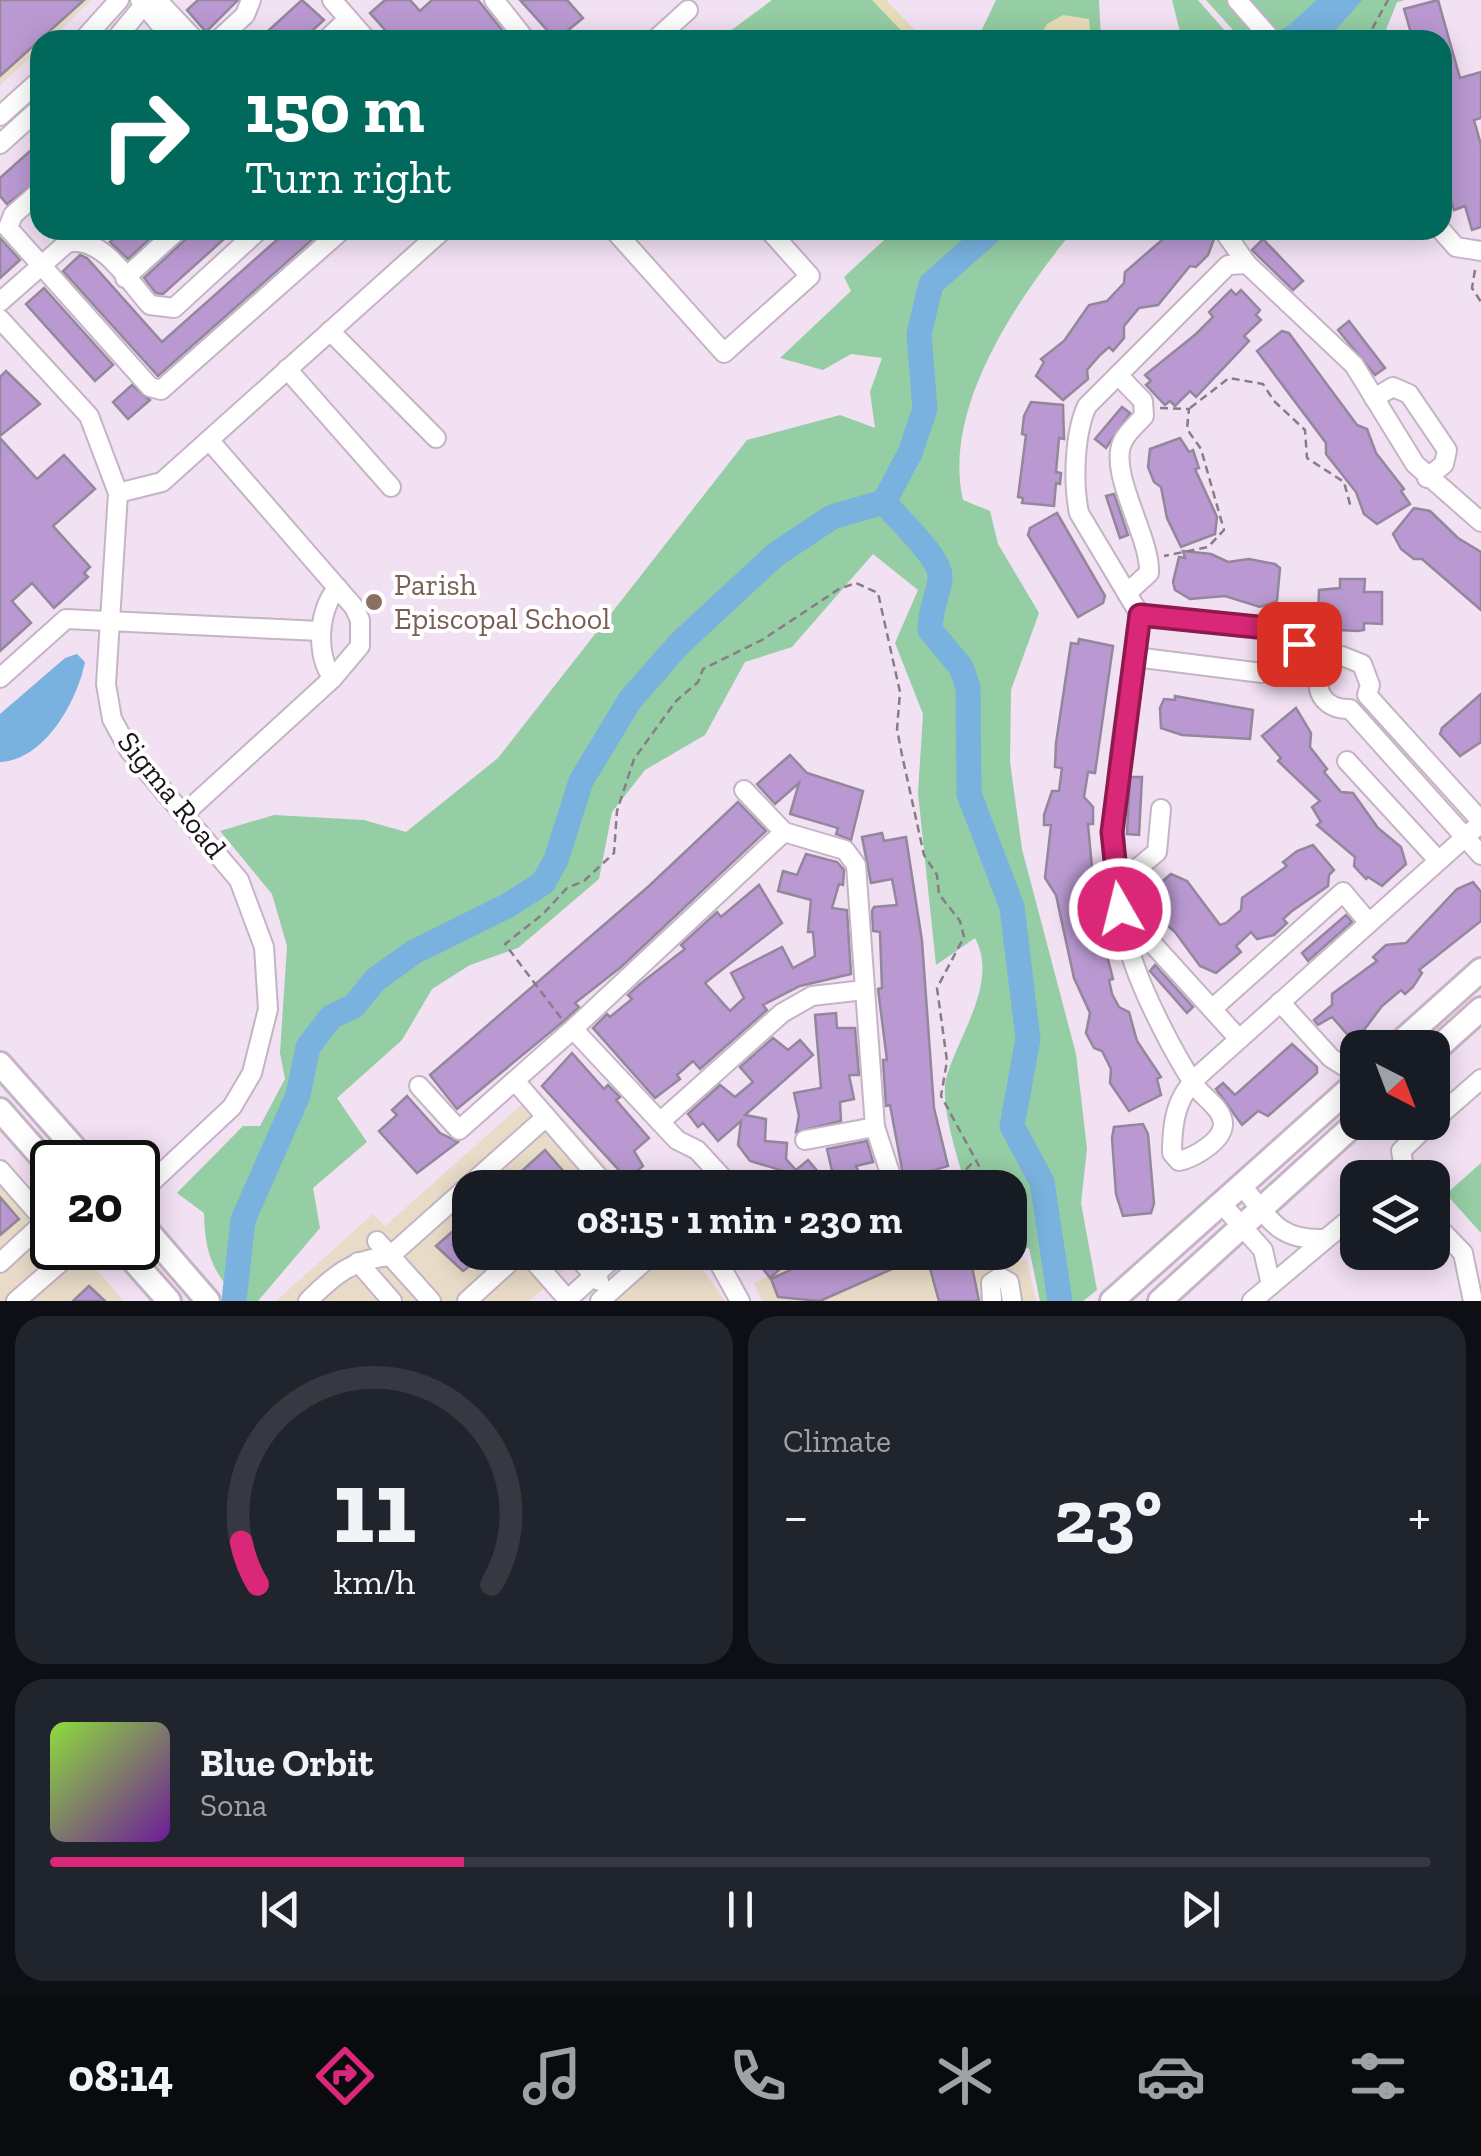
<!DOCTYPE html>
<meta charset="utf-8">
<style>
:root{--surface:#171b24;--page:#20242c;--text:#f1f3f6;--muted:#9ea1a6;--line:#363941;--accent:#db2777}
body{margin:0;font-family:"Zilla Slab",serif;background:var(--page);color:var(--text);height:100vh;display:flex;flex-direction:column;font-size:38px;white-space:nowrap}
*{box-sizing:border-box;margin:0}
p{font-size:32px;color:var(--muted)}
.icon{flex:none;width:55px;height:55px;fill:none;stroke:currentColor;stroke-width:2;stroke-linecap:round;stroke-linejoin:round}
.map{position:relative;height:1301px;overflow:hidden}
.side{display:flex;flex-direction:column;gap:15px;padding:15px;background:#0d0f14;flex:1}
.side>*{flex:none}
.top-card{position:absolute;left:30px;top:30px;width:1422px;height:210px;border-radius:30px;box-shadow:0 5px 25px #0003;background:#00695c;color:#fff;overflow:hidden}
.needle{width:65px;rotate:138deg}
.controls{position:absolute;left:1340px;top:1030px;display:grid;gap:20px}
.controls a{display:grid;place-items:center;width:110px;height:110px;border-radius:20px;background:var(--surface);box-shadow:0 5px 25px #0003;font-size:50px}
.speed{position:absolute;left:30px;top:1140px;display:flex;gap:20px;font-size:50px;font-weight:700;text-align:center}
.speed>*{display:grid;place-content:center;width:130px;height:130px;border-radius:50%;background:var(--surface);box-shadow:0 5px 25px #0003;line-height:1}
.speed .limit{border:5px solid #111;border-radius:15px;background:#fff;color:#111}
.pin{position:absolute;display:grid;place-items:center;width:85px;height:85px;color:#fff;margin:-42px;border-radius:20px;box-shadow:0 5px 15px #0006}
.me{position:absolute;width:110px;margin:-55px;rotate:352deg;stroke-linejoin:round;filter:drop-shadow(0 0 8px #0008)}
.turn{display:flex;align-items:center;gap:35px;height:210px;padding:0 50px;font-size:45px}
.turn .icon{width:130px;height:130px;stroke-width:2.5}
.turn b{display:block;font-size:70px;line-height:85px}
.big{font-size:75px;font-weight:700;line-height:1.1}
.side .tile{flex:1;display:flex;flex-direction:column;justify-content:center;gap:15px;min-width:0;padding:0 35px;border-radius:30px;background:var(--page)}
.side .dial{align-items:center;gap:0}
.dial svg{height:260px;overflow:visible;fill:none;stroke:var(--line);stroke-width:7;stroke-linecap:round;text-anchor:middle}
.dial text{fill:var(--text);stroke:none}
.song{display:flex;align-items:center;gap:30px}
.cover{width:120px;height:120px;border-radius:15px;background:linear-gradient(135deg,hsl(90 70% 55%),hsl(280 70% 35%))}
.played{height:10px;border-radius:5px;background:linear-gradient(90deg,var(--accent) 30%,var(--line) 30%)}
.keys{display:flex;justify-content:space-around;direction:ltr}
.heat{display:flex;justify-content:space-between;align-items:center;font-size:55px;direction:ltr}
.side .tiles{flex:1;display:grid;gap:15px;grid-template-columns:1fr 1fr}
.tile:last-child{grid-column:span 2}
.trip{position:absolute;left:452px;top:1170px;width:575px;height:100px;border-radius:30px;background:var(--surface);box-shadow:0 5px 25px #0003;font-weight:700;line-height:100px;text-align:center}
.dock{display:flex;height:160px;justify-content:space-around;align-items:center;background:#090b0e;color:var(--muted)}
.dock .icon{width:70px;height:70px}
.dock .selected{color:var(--accent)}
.dock b{font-size:45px;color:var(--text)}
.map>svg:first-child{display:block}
.commercial{fill:#e8dbc7}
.green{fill:#95cda4}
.sand{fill:#e7ddb8}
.water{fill:#79b2de}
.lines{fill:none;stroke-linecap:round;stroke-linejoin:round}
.river{stroke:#79b2de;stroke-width:25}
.building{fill:#ba99d2;stroke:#92879b;stroke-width:2.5}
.minor-casing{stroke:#c5b4c6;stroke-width:22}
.major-casing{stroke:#c5b4c6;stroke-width:28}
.path{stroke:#887c89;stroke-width:2.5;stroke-dasharray:8 5;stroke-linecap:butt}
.minor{stroke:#fff;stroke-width:18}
.major{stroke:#fff;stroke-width:22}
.route-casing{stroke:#8e194d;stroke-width:25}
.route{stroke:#db2777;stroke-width:18}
.education-dot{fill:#8d6e63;stroke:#fff;stroke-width:4}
.labels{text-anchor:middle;stroke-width:8;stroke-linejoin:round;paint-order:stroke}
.education-label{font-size:30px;fill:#785e54;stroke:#fff;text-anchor:start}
.street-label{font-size:30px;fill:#1a141a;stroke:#fff}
</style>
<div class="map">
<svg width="1481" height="1301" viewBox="0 0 1481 1301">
<rect width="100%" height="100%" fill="#f2e0f3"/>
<g class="commercial">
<polygon points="0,0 91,0 51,40 40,40 40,49 0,85"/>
<polygon points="538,1090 625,1187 470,1188 470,1252 584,1253 529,1301 276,1301 373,1214 385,1226"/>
<polygon points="0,1160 52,1220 52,1248 77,1248 124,1301 0,1301"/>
<polygon points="663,1252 691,1253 725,1301 608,1301"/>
<polygon points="820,1253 973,1253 978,1268 1027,1259 1036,1301 762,1301 754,1283"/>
</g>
<g class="green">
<polygon points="772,0 885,0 924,40 718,40"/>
<polygon points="996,0 1099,0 1101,40 977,40"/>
<polygon points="1172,0 1198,0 1233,40 1182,40"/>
<polygon points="1206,0 1405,0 1397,2 1382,40 1242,40"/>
<path d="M895,230H1092L1071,233C1016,301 942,409 963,500L990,511L998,544L1039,613L1011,690L1010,762L1022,849L1076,1054L1087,1149L1081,1203L1097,1290L1083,1301H1040L1029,1248L1010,1251V1188L967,1187C958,1163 940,1103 946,1079C958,1035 999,983 975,938L936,965L918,793L923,714L895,643L918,590L873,554L792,647L745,662L705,735L645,770L612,812L599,879L518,948L470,965L432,989L402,1040L337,1098L367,1142L313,1188L320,1228L258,1301H241C212,1273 205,1253 204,1213L177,1193L243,1126H260L285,1079L280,1053L287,946L272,894L220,831L274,815L364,820L406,832L498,758L747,440L840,415L875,428L870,392L882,358L851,354L823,370L780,358L851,291L844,277Z"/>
<polygon points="1481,1163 1481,1233 1446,1194"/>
</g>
<g class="sand">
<polygon points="872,0 885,0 924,40 910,40"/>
<polygon points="1063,15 1089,19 1091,40 1038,40 1047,24"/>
</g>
<g class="water">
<polygon points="1317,0 1362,0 1327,40 1263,40 1289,25"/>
<path d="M77,654L85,662C77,701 45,760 0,762V714L65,658Z"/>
</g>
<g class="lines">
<g class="river">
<path d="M884,502C897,518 941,558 940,577C940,591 930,607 930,630L961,667L968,687L969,794L1012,907L1028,1039L1012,1126L1042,1182L1060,1301"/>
<polyline points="234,1301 243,1220 298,1095 308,1047 331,1017 354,1006 375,980 414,952 507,906 543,883 556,860 581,781 630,700 679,644 775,555 832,517 884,502 910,453 925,409 919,334 931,284 992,230"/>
</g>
</g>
<g class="building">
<polygon points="0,0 84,0 0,76"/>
<polygon points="198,0 238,0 206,32 187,10"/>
<polygon points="302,0 324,20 302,40 258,40"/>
<polygon points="385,0 410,0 420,11 432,0 478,0 510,40 394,40 370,13"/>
<polygon points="520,0 567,0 583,18 556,40"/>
<polygon points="1438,0 1460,78 1481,72 1481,118 1474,120 1481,145 1481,227 1472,230 1465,206 1454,210 1442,170 1442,40 1413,40 1404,9"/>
<polygon points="40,142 40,179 7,204 0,196 0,178"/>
<polygon points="123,230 159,230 128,259 110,242"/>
<polygon points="190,230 234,230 163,294 156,293 144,278 186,239"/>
<polygon points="288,230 323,230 158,376 63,271 80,255 87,258 162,342"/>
<polygon points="1155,230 1205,230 1214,239 1208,255 1196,267 1190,266 1158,305 1139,308 1124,326 1124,338 1113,351 1109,347 1100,355 1087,370 1088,379 1063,400 1036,376 1044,362 1041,359 1064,341 1089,305 1107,301 1124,283 1125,272 1162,240"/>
<polygon points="0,238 20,260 0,278"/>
<polygon points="1263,239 1303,281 1293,290 1252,250"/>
<polygon points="44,288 113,365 95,381 26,304"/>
<polygon points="1231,290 1236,295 1241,290 1260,310 1256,315 1261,320 1244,336 1249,341 1196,397 1190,391 1175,406 1170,401 1165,405 1146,385 1151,381 1145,375 1196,334 1213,317 1209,312"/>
<polygon points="1349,321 1385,368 1375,375 1338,330"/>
<polygon points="1282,331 1289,333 1357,425 1367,429 1376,453 1404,489 1401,491 1410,504 1377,524 1364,514 1356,492 1326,454 1326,443 1257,351"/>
<polygon points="6,371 40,404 0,436 0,377"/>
<polygon points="132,385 150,400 128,419 113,402"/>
<polygon points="1031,402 1063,405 1064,439 1059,438 1056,472 1061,473 1060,484 1056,483 1054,506 1022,503 1023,498 1018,497 1026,435 1022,434 1024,416"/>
<polygon points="1122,407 1130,413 1106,448 1095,439"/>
<polygon points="0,438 37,479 64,455 95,489 53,526 90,567 84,573 88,577 54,608 32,583 12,601 31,623 0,651"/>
<polygon points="1180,438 1189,452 1193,450 1199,468 1195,469 1217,517 1215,534 1181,547 1167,518 1161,487 1154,482 1148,467 1150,449"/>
<polygon points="1114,494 1128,535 1120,538 1106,496"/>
<polygon points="1414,508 1430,511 1458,538 1481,552 1481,610 1422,559 1414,559 1401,549 1393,534"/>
<polygon points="1057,513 1105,596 1103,603 1078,617 1028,535 1030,528"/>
<polygon points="1183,551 1211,554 1228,562 1249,559 1275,564 1280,568 1277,601 1260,607 1225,596 1190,599 1175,590 1173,582 1179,557 1185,558"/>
<polygon points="1340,579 1365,579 1364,592 1382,592 1382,624 1364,623 1364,630 1358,631 1340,630 1336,621 1318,620 1319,590 1340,588"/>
<polygon points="1079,639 1113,646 1095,773 1088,772 1084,797 1093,807 1093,824 1088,824 1093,879 1089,879 1089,888 1082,888 1099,924 1113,979 1109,980 1112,994 1119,1007 1129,1012 1137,1041 1161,1077 1157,1079 1161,1095 1129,1111 1110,1083 1111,1069 1102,1051 1094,1048 1086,1033 1090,1013 1074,978 1056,895 1045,878 1051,825 1044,825 1044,815 1052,791 1059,791 1062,768 1055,767 1056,743 1071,643 1078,644"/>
<polygon points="1481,694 1481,742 1460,756 1440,734 1442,728"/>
<polygon points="1175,696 1253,710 1250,739 1182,735 1161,728 1160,708 1164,699 1175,700"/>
<polygon points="1296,708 1311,733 1310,747 1327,769 1324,772 1341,792 1353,793 1378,828 1401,847 1406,864 1382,886 1368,877 1366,879 1354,866 1355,857 1317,825 1321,822 1312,807 1320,801 1278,761 1281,758 1262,736"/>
<polygon points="790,755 807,773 863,791 851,840 836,834 838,828 790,814 799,783 775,804 757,784"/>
<polygon points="1130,777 1142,777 1139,835 1127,834"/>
<polygon points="738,802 766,831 621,967 575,1003 579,1007 565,1020 457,1109 430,1075 649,886"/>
<polygon points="882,833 884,841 906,837 922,941 934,1108 948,1166 904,1180 890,1105 886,1106 883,1060 887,1060 878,989 882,988 880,932 873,931 872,911 874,907 897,905 892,879 871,883 862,837"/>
<polygon points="1313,845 1334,870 1329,875 1328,886 1292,911 1283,919 1287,923 1274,935 1257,939 1251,932 1236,946 1241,952 1216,973 1200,966 1175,932 1152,912 1146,895 1171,874 1187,881 1220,925 1226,923 1241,910 1242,898 1287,866 1283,862 1297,851"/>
<polygon points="806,854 837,862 844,870 843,885 839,884 832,908 847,910 851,974 800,986 763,1005 767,1010 700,1069 693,1061 677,1075 680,1079 655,1098 593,1028 607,1014 610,1017 632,999 628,995 640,984 685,949 681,945 717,912 721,917 759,885 782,923 705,983 730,1011 744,998 731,973 782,947 793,968 815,956 813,932 808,932 811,900 778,891 783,871 797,875"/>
<polygon points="1473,882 1481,892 1481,921 1419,970 1422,973 1413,987 1405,994 1401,990 1382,1006 1364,1030 1347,1034 1332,1017 1318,1025 1314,1020 1332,1005 1332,994 1377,961 1373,957 1386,945 1406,943 1457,889"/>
<polygon points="1346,915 1352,922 1308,961 1302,953"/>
<polygon points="1155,965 1193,1007 1187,1013 1150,971"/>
<polygon points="836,1013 837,1028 855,1028 859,1075 849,1075 854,1099 840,1102 841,1121 796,1132 799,1116 794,1093 821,1088 815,1015"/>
<polygon points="773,1038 788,1050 800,1040 813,1055 745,1115 766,1119 765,1141 787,1143 786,1159 796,1170 808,1160 832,1188 769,1188 787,1172 750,1161 738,1145 741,1121 718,1141 703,1123 698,1127 688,1114 720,1085 735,1097 753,1082 740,1067"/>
<polygon points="1292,1044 1317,1067 1317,1073 1268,1116 1258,1111 1242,1125 1216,1089 1223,1083 1235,1095"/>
<polygon points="572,1053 604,1089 608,1085 620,1097 616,1100 649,1138 634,1151 643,1166 627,1179 542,1086"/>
<polygon points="407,1096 440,1133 458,1142 417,1173 379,1131 397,1115 392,1110"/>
<polygon points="1143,1124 1148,1134 1154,1203 1151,1213 1123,1216 1116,1194 1112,1138 1114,1127"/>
<polygon points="867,1141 873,1162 856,1166 866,1188 836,1188 827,1149"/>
<polygon points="545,1150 578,1188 503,1188"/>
<polygon points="0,1197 19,1219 0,1235"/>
<polygon points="470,1216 470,1252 489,1252 463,1271 436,1246"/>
<polygon points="750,1252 799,1252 770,1278"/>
<polygon points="829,1252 969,1252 979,1301 939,1301 926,1254 820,1301 778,1297 771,1279"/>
<polygon points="89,1286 105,1301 73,1301"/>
</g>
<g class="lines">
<g class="minor-casing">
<g id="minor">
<polyline points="140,0 173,40"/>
<polyline points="157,0 195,40"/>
<polyline points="332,0 367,40"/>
<polyline points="494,0 526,40"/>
<polyline points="1237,0 1272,40"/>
<polyline points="83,40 119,0"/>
<polyline points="115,40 148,0"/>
<polyline points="218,40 245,15 251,0"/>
<polyline points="326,40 348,19"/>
<polyline points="655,40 688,10"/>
<polyline points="0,116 40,80"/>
<polyline points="0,144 40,108"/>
<polyline points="40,191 13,215 8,228 150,387 161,390 342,230"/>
<polyline points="614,230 724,353 810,276 769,230"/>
<polyline points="1223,230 1247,264"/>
<polyline points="1441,230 1456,247 1481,251"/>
<polyline points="125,278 178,230"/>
<path d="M0,302L67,243C103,235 128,281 150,305L174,308L259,230"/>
<polyline points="0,319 89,416 118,493 106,684 112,719 129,750 239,880 264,947 268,1009 252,1073 232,1107 138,1195"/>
<polyline points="330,331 436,438"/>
<polyline points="287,369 391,487"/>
<path d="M1118,375L1143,401L1144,416C1137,424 1127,432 1123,441C1107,472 1151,537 1149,573L1127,593"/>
<polyline points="1374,398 1393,387 1409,394 1447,450 1444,464 1427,478"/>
<polyline points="118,493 162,482 443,230"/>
<path d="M1140,615C1125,730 1094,851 1134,964C1146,999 1175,1056 1196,1087C1204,1098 1222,1108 1223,1123C1224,1141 1193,1158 1179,1161L1172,1153C1172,1115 1178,1092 1207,1068L1481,823"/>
<polyline points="1135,657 1262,673"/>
<path d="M1332,659L1267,628L1140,615L1079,513C1073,483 1074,434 1087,406L1228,265L1247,264L1354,365L1415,464L1481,522"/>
<polyline points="0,678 66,619 320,631"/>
<path d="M333,678C315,657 318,607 338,588"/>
<polyline points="1347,761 1438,860"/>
<polyline points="744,790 784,832"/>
<polyline points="185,813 333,678 360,646 360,620 354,607 209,440"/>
<path d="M1481,821L1367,695L1370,685L1362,664L1342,656C1306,666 1313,711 1350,709L1481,855"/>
<polyline points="1115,877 1127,877 1157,852 1161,809"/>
<polyline points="1122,910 1239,1039"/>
<polyline points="1280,1002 1331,1058 1358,1075"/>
<polyline points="1212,1009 1343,892 1369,923"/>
<polyline points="515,1081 608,1188"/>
<polyline points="419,1086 459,1130 573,1029"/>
<polyline points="660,1122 782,1013 812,996 864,990"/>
<polyline points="1432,1122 1481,1079"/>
<polyline points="805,1140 875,1127"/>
<polyline points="0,1170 44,1220 41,1225"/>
<polyline points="1406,1178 1401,1151 1431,1122"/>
<path d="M1241,1185C1269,1217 1276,1240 1322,1239"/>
<polyline points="697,1188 716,1171"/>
<polyline points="732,1188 697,1150 677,1140 573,1029 784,832 845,850 856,865 875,1127 892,1179"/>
<polyline points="1221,1203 1263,1250 1271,1285"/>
<polyline points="1432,1221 1463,1253 1473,1301"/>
<polyline points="377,1241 431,1301"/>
<polyline points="526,1252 569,1301"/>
<polyline points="573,1252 599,1281"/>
<polyline points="713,1252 740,1301"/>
<polyline points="358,1262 392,1301"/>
<polyline points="0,1263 41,1225 52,1237"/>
<polyline points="16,1301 77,1248"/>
<path d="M308,1301C334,1275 353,1259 390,1256L546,1117"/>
<polyline points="467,1301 521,1252"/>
<polyline points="566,1301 620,1252"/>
<polyline points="600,1301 655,1252"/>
<polyline points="992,1301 991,1283 1000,1277 1009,1282 1012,1301"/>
<polyline points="1252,1301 1358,1212"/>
</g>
</g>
<g class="major-casing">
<g id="major">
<polyline points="1394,1048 1481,970"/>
<polyline points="1432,1053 1481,1009"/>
<polyline points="0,1064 87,1162"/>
<polyline points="0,1110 52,1169"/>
<polyline points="138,1220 208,1301"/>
<polyline points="122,1248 169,1301"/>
<polyline points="1112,1301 1358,1081"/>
<polyline points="1160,1301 1358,1121"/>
</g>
</g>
<g class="path">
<polyline points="1366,40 1388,0"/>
<polyline points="1475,270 1472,288 1481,302"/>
<polyline points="1160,408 1189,409 1187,429 1201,449 1224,530 1208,547 1164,556"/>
<polyline points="1190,408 1229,378 1263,384 1274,401 1305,430 1307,458 1344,482 1351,508"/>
<polyline points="561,1018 505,944 543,914 567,888 584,881 614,853 617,811 634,759 676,701 698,682 703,669 762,640 839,589 856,583 878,593 900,692 897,729 902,755 924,855 937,875 939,894 960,921 964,937 937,988 947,1061 941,1096 991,1188"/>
<polyline points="948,1188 974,1161"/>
<polyline points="1006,1260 1023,1238 1010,1217"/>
</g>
<use href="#minor" class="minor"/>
<use href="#major" class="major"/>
</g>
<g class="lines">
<g class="route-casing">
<polyline id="route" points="1120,909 1112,832 1140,615 1267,628 1299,644"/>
</g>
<use href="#route" class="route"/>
</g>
<circle class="education-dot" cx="374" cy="602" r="10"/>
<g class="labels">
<g class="education-label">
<text x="394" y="595">Parish<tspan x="394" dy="34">Episcopal School</tspan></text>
</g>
<g class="street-label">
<text transform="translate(172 795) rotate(51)" y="10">Sigma Road</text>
</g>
</g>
</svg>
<div class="controls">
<a><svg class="needle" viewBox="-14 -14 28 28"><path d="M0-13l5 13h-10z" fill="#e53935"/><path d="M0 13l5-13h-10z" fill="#9ea1a6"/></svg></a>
<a><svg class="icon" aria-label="layers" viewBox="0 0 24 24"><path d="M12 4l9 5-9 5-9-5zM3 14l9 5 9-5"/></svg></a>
</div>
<div class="speed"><div class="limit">20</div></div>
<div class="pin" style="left:1299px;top:644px;background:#d93025"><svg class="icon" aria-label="arrive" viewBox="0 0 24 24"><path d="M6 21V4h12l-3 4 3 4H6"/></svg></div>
<svg class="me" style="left:1120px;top:909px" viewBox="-20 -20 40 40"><circle r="17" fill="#db2777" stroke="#fff" stroke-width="3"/><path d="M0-11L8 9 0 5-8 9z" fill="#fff"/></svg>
<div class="trip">08:15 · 1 min · 230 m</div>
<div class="top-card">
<div class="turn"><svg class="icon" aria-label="right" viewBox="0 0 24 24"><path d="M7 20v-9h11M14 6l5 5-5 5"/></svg><div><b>150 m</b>Turn right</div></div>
</div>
</div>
<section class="side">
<div class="tiles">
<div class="tile dial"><svg viewBox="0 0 100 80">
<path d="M14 69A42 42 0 1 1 86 69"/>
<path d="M14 69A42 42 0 0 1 9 56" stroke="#db2777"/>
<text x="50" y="56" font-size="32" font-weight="700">11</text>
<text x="50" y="72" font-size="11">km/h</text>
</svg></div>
<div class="tile"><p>Climate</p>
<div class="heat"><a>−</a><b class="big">23°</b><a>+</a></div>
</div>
<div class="tile">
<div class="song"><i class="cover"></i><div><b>Blue Orbit</b><p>Sona</p></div></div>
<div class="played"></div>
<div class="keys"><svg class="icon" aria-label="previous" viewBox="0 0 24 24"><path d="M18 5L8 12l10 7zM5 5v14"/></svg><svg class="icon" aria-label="pause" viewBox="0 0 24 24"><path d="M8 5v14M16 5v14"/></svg><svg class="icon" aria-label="next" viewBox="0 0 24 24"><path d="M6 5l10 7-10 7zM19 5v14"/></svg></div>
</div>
</div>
</section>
<nav class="dock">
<b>08:14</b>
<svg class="icon selected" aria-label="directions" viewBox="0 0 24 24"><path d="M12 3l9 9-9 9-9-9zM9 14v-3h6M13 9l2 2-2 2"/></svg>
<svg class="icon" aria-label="music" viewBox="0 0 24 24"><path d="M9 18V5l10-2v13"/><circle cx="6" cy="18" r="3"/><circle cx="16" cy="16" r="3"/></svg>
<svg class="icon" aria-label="phone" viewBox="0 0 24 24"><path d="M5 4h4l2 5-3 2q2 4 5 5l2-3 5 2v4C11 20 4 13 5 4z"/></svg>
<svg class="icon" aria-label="climate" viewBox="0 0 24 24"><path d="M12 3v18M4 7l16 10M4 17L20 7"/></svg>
<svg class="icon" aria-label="car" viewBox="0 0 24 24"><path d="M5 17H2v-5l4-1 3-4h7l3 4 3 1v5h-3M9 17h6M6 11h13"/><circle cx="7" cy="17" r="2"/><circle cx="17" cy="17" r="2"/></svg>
<svg class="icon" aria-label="filters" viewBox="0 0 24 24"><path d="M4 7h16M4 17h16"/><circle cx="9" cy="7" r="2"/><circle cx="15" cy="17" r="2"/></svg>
</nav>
